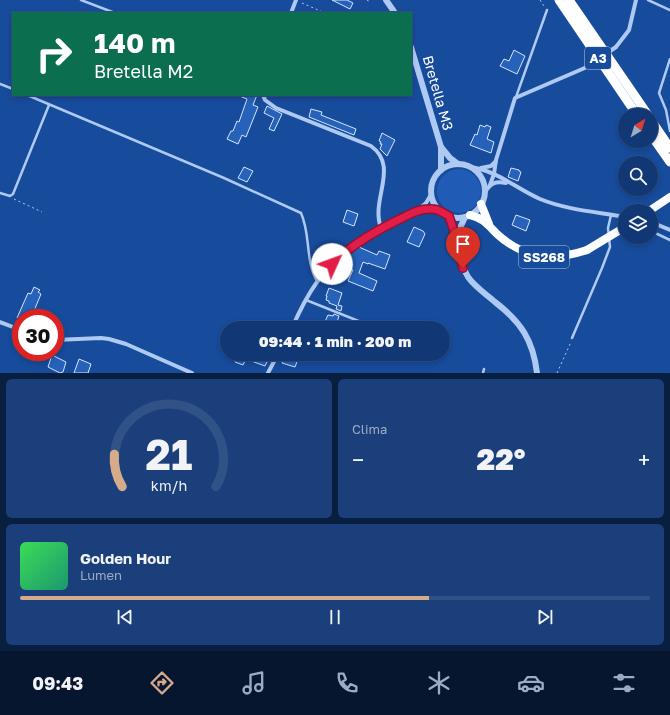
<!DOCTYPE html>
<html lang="it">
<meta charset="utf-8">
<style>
:root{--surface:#113875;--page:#1a3f7a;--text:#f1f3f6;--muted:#9cacc5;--line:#305287;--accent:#d6ab8b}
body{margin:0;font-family:"Golos Text",sans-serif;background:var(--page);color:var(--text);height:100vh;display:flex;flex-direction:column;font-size:15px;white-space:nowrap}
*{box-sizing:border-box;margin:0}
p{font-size:13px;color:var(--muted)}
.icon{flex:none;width:22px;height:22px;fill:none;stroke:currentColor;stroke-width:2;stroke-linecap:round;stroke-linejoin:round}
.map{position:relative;height:373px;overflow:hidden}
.side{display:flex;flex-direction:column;gap:6px;padding:6px;background:#091f40;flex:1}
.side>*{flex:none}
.guide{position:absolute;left:12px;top:12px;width:400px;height:84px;border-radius:0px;box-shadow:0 2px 6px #0003,0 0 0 1px var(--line);background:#0b6e4f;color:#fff;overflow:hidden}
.needle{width:26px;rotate:38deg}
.tools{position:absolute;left:618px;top:108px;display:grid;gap:8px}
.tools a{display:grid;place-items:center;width:40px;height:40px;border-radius:50%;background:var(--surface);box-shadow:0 2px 6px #0003,0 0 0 1px var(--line);font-size:20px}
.speed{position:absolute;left:12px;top:309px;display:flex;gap:8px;font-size:20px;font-weight:700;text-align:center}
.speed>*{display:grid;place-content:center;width:52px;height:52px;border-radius:50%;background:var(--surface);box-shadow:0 2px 6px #0003,0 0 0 1px var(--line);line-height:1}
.speed .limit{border:6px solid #d22;background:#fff;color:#111}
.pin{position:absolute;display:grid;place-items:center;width:34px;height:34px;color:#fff;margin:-41px -17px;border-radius:50% 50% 50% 0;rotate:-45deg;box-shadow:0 0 4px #0007}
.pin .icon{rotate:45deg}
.me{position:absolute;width:44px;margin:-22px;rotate:47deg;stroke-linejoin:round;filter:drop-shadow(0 0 3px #0008)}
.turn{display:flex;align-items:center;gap:14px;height:84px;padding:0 16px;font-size:18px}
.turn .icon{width:52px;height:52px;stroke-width:2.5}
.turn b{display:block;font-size:28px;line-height:34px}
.big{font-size:30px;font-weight:800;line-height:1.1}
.side .tile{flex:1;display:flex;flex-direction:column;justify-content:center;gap:6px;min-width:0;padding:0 14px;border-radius:6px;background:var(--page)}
.side .dial{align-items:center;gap:0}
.dial svg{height:104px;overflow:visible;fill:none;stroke:var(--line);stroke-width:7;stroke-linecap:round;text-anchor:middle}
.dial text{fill:var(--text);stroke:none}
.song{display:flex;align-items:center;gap:12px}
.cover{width:48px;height:48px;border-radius:6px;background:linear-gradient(135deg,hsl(130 70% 55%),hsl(160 70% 35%))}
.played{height:4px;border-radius:2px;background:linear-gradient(90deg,var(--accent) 65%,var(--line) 65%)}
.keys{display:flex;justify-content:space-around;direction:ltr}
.heat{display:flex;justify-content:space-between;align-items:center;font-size:22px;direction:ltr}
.side .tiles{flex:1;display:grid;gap:6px;grid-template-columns:1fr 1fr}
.tile:last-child{grid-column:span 2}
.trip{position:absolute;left:220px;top:321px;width:230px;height:40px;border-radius:20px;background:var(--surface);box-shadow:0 2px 6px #0003,0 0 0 1px var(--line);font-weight:800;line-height:40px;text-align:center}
.tabs{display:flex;height:64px;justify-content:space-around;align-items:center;background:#07162f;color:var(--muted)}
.tabs .icon{width:28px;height:28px}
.tabs .active{color:var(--accent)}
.tabs b{font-size:18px;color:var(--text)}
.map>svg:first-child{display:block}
.green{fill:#205cb5}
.building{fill:#2661ba;stroke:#d5e5fc}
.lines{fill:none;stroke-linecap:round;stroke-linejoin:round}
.path{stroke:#aec9f2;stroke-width:1;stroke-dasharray:2 3;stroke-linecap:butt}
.service{stroke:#aec9f2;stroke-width:2.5}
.minor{stroke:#aec9f2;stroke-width:4}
.tertiary{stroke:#aec9f2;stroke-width:6}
.trunk{stroke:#fcfdff;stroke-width:8}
.motorway{stroke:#fff;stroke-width:9}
.minor-bridge{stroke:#aec9f2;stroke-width:4}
.trunk-bridge{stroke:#fcfdff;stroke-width:8}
.route-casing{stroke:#92132f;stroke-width:10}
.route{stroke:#e11d48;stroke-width:7}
.labels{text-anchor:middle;stroke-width:4;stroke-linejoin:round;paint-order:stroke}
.shield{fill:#174b9c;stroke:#b9c9e1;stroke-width:1}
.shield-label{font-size:13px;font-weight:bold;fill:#fff}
.street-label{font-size:14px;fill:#fff;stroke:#174b9c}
</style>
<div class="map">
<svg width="670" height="373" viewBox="0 0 670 373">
<rect width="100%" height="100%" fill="#174b9c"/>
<circle class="green" cx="459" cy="191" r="22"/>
<g class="building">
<polygon points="332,0 347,0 353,3 350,9"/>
<polygon points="514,50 525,56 517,74 500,66 504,59 509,61"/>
<polygon points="237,95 257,95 253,105 258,107 246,137 242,135 238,144 227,139 231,131 233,131 237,121 239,122 247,99"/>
<polygon points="267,106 282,114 274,131 269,129 274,118 264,113"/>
<polygon points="311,109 322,112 321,115 356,129 354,135 309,117"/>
<polygon points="480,125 485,127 486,125 491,127 487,139 494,142 491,153 470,145 475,134 477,135"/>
<polygon points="382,133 395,140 387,156 380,149 382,144 380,144 381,142 379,141"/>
<polygon points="244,167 253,171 247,182 238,178"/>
<polygon points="511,168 519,170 519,171 521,172 518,181 508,177"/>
<polygon points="347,210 358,214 354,226 343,222"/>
<polygon points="516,215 530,220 526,231 512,225"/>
<polygon points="414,227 423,231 425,234 419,247 407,242"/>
<polygon points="359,247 377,255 379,251 390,255 385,269 368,263 368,264 363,262 359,273 377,281 373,291 348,281 353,270 349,269 352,262 343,258"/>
<polygon points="34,287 40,290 38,292 41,294 31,318 17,318 28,293 31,294"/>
<polygon points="329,288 342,293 338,305 342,306 341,311 336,309 337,306 329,303 329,301 326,300 327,296 326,296"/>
<polygon points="334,314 339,316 335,328 322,328 328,315 333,316"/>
<polygon points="236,354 271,354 265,366 246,359 243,365 235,362 238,355"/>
<polygon points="286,354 300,354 295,367 282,363"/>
<polygon points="52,355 66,362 63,372 60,373 48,367"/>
<polygon points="79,359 91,364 88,373 74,373"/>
</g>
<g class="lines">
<g class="path">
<polyline points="367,0 370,2"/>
<polyline points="540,0 544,6"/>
<polyline points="302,3 325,13"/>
<polyline points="14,199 42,212"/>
<polyline points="557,373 571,342"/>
</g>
<g class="service">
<polyline points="81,0 115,13"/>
<polyline points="648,0 670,10"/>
<polyline points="670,59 659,93 666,110 670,131"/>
<polyline points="0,84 13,89"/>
<path d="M27,95L224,178L301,213C311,235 305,261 317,281"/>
<polyline points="516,97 547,10"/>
<polyline points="0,193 10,196 13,194 49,105"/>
<polyline points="651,231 670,240"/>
<polyline points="306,300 376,328"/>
<polyline points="572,338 602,268 610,247 608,228 611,215"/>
<polyline points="483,373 484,369"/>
</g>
<g class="minor">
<polyline points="291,13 296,0"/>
<polyline points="616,47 629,30 636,0"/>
<path d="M263,95L265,100L276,108L371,146C400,167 370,199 381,228"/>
<path d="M470,167C496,170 517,189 540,199C567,210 597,212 625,217"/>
<polyline points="481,168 491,166 496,161"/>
<polyline points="490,185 494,174 496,160 515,98 587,67"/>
<path d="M485,192C491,183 495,181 506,183"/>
<polyline points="418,210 426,203 432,193"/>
<polyline points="651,222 670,230"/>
<polyline points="0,322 21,330"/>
<path d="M292,328C299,312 307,296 317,282C337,254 365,236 396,221C411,214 423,207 440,210"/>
<polyline points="55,340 101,338 109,339 126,344 192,373"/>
<polyline points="268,373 278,354"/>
</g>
<g class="tertiary">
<polyline points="386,0 395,13"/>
<polyline points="411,47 441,147 441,170"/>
<polyline points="441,147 450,158 458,164"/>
<circle cx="458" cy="191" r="27"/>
<path d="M449,216C451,222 454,229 456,236C460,250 460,264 468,277C475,287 486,294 495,302C521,322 533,340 537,373"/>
<polyline points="456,237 465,217"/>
</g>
<g class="trunk">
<polyline points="481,204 489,224"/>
<polyline points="649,211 670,197"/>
<path d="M470,215C483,218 488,225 497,234C524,259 554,261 587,250"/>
</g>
<g class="motorway">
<polyline points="559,0 637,115"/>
<polyline points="569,0 648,115"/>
<polyline points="651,120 670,148"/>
<polyline points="651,135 670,162"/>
</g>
<polyline class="minor-bridge" points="587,67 616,47"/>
<polyline class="trunk-bridge" points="587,250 625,227"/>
</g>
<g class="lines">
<g class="route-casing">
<path id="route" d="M332,264C352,244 375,231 400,219C410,214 420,208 432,209C439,209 443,213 449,216L456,237L458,249L463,268"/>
</g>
<use href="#route" class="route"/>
</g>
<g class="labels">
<g class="shield">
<rect x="585" y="47" width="26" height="22" rx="3"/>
<rect x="519" y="246" width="50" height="22" rx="3"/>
</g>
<g class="shield-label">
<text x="598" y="63">A3</text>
<text x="544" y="262">SS268</text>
</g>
<g class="street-label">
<text transform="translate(438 93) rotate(74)" y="5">Bretella M3</text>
</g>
</g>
</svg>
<div class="tools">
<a><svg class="needle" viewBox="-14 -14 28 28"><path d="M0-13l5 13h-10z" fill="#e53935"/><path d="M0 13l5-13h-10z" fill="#9cacc5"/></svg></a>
<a><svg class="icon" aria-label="search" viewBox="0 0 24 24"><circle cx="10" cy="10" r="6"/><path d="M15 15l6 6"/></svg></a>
<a><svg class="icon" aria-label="layers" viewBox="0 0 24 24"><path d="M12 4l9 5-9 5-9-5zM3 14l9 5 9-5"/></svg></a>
</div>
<div class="speed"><div class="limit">30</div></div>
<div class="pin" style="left:463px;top:268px;background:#d93025"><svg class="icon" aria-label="arrive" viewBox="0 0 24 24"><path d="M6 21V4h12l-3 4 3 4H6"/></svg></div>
<svg class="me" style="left:332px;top:264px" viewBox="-20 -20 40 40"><circle r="19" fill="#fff"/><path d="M0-13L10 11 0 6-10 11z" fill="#e11d48"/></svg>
<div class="trip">09:44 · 1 min · 200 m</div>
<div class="guide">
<div class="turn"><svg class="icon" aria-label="right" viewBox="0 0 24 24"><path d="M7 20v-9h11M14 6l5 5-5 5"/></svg><div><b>140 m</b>Bretella M2</div></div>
</div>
</div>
<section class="side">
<div class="tiles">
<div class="tile dial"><svg viewBox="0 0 100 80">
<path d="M14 69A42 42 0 1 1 86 69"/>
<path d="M14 69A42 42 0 0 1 8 44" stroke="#d6ab8b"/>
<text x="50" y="56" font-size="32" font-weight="700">21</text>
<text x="50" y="72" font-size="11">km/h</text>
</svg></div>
<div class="tile"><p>Clima</p>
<div class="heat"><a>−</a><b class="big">22°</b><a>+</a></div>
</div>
<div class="tile">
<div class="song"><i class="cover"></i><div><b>Golden Hour</b><p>Lumen</p></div></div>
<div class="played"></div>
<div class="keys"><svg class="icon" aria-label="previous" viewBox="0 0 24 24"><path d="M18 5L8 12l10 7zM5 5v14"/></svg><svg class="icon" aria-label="pause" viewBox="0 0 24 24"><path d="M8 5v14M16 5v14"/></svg><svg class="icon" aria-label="next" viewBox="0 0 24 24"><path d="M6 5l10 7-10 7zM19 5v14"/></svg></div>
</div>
</div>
</section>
<nav class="tabs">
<b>09:43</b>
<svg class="icon active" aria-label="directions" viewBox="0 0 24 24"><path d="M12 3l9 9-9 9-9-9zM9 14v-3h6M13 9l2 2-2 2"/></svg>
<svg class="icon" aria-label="music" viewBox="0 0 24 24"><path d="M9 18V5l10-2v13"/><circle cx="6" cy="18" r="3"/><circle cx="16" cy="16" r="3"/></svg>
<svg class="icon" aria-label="phone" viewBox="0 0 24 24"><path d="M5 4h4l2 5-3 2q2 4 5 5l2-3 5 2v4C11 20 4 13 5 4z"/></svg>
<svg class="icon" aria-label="climate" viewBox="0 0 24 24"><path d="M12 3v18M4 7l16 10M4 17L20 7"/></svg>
<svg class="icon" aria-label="car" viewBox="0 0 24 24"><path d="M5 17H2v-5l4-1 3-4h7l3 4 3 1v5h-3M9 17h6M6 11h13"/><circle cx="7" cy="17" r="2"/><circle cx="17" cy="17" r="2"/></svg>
<svg class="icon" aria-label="filters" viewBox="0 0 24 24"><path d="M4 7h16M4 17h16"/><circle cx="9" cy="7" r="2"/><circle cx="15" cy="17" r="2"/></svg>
</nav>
